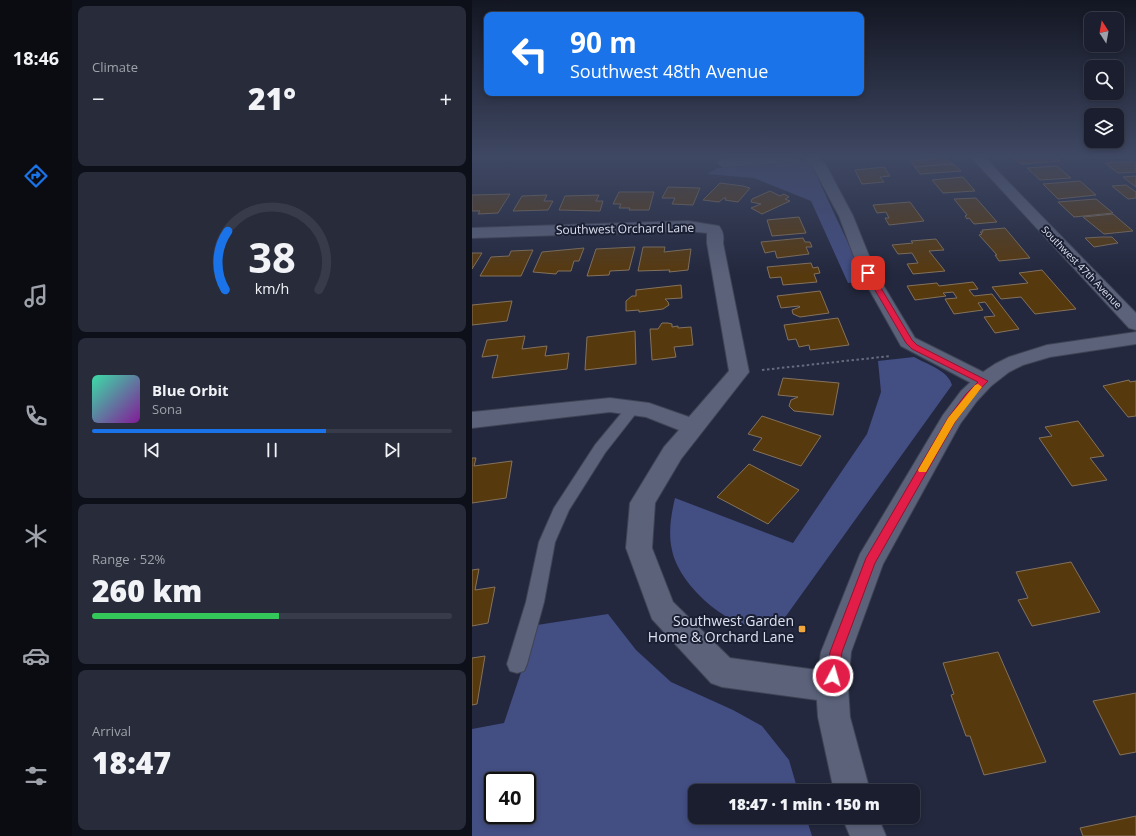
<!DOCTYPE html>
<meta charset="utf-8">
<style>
:root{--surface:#1a1e2e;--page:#272b3a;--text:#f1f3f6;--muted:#9fa2aa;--line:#383c4a;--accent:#1a73e8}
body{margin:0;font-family:"Open Sans",sans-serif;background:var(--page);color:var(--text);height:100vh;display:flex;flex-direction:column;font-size:15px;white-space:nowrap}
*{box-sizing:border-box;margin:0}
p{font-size:13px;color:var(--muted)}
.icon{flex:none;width:22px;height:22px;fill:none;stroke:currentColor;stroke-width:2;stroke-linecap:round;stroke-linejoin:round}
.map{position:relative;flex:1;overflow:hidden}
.side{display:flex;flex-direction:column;gap:6px;padding:6px;background:#0e1019;width:400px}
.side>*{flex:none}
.top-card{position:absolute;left:12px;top:12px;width:380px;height:84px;border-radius:8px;box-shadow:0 2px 6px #0003,0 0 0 1px var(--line);background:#1a73e8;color:#fff;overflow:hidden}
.needle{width:26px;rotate:349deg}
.fabs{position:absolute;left:612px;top:12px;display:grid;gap:8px}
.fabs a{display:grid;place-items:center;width:40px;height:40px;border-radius:8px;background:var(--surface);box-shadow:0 2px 6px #0003,0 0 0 1px var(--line);font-size:20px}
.speed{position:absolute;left:12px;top:772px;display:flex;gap:8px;font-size:20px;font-weight:700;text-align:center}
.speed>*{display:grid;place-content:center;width:52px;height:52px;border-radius:50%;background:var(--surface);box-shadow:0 2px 6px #0003,0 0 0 1px var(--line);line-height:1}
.speed .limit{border:2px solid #111;border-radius:6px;background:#fff;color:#111}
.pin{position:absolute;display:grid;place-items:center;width:34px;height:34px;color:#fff;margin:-17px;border-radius:8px;box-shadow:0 2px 6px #0006}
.me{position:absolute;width:44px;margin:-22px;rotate:6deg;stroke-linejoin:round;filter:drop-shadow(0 0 3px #0008)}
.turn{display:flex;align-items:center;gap:14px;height:84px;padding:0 20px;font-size:18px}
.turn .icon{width:52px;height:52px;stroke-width:2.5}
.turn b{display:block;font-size:28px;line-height:34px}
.big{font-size:30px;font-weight:800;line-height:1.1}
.side .widget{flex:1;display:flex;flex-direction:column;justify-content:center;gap:6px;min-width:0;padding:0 14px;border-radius:8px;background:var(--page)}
.side .dial{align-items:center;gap:0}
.dial svg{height:104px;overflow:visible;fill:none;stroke:var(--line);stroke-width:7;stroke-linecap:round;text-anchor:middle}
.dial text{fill:var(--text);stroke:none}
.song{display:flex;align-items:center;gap:12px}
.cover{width:48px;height:48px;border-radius:6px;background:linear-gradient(135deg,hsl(160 70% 55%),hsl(290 70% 35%))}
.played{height:4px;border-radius:2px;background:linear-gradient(90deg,var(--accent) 65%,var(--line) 65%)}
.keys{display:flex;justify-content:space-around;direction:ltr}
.heat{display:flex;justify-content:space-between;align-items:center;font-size:22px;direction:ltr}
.charge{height:6px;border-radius:3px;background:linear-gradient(90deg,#34c759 52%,var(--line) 0)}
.trip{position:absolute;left:216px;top:784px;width:232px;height:40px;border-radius:8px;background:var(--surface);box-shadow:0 2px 6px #0003,0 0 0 1px var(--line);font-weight:800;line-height:40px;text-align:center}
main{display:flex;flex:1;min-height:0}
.dock{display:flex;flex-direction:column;width:72px;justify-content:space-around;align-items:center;background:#0a0c12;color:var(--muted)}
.dock .icon{width:28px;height:28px}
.dock .selected{color:var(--accent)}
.dock b{font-size:18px;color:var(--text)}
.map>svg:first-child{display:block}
.forest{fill:#434e83;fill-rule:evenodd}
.building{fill:#57390e;stroke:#84725c}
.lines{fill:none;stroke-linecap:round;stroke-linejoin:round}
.service-casing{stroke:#3f4355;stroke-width:2}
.minor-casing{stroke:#3f4355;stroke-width:2}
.tertiary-casing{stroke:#3f4355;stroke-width:2}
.path{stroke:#676b7f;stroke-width:2;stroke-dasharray:2.5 2.5;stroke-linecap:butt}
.service{fill:#5b627a;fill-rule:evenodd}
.minor{fill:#5b627a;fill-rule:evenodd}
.tertiary{fill:#5b627a;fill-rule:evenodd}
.route{fill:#e11d48;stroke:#92132f}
.slow{fill:#f59e0b}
.poi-dot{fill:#f0a73e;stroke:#1a1f33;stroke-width:1.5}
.labels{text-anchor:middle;stroke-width:4;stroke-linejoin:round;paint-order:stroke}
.far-street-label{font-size:10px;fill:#dce0ef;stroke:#1a1f33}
.street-label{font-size:12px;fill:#dce0ef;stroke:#1a1f33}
.near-poi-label{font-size:14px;fill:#dce0ef;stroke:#1a1f33;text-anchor:end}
</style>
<main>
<nav class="dock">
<b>18:46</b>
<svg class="icon selected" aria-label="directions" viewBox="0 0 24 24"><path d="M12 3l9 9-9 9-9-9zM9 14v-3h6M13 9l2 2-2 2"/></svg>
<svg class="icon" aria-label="music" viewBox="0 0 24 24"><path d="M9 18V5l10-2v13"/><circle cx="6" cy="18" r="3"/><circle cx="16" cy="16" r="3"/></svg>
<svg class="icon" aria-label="phone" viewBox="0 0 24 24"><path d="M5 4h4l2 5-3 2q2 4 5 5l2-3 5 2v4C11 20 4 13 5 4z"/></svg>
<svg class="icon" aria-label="climate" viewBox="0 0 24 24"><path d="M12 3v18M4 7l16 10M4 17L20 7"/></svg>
<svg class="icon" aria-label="car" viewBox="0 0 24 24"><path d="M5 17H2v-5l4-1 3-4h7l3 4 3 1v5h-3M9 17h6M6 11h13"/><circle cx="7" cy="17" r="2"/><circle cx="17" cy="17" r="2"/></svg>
<svg class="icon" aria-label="filters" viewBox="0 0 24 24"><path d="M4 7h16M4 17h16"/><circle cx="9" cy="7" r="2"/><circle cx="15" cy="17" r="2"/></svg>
</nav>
<section class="side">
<div class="widget"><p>Climate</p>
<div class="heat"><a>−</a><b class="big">21°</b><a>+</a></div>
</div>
<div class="widget dial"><svg viewBox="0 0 100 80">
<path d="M14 69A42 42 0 1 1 86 69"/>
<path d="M14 69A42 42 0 0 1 16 24" stroke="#1a73e8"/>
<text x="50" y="56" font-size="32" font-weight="700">38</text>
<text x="50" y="72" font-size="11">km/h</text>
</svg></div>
<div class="widget">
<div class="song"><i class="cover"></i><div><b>Blue Orbit</b><p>Sona</p></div></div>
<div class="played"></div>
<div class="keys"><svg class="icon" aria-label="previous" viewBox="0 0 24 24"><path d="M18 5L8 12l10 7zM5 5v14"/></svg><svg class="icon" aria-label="pause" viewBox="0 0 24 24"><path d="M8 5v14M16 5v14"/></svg><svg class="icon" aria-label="next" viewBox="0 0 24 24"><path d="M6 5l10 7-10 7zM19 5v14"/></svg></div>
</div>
<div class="widget"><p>Range · 52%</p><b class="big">260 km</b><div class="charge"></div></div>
<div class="widget"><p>Arrival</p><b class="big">18:47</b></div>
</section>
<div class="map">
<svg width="664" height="836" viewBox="0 0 664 836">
<rect width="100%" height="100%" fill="#23283e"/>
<g class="forest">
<polygon points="334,161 339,164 394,281 376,283 339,201 282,178 235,174 245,168"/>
<path d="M442,357C454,364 476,370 480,385L314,616C307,621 299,626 290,627C255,629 206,583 200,550C196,533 199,515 203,498L321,543L395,434L409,392L406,361Z"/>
<path d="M136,614L164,650L199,682L261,710L290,726L317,760L326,791H223V817H334L340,836H0V729L32,723L65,625ZM21,781H55V815H21Z"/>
</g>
<g class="building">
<polygon points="474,158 481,164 443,167 439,161"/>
<polygon points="542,158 584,158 588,161 549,164"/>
<polygon points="661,161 664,163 664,172 646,173 633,163"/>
<polygon points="481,164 489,171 448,174 443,167"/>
<polygon points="585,166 599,178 568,180 555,168"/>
<polygon points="412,167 418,176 408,177 412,182 390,184 383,170"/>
<polygon points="664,176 664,187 651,177"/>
<polygon points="491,177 503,191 471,193 460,180"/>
<polygon points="608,181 624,195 586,199 571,184"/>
<polygon points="248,183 271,186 278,188 266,202 253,200 254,198 252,198 247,202 231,200"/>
<polygon points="654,185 664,192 664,198 656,199 640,186"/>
<polygon points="196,187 228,188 221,205 200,204 203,198 190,198"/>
<polygon points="298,191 308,196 312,194 317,197 313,199 318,201 290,214 279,208 289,204 279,202 280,199"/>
<polygon points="147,192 182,192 177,210 157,210 158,208 147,208 149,204 141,204"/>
<polygon points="38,194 26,213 6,214 8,211 0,211 0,195"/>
<polygon points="75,195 72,201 81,201 76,210 41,211 50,196"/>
<polygon points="127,195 124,201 131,201 128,211 87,210 93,196"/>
<polygon points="504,198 525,222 502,224 497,218 495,219 493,216 495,215 482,199"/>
<polygon points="624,199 641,213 602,217 586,202"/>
<polygon points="438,202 452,221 417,225 413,218 417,218 414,212 405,213 401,205"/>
<polygon points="641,214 661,231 632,234 611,217"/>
<polygon points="327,217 334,233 300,236 295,220"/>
<polygon points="533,228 558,258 527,261 523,255 525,255 507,235 510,234 508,232 511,232 510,230"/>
<polygon points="630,237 640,237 646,243 622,247 613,238"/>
<polygon points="331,238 333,242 338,242 340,247 334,247 337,254 305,258 303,251 293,253 289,242"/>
<polygon points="464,239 472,250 457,251 473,271 441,274 435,264 446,263 440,253 426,254 420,245 441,243 439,241"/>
<polygon points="163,247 157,270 138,271 137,275 115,276 124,249"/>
<polygon points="171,247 193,247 192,252 219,249 216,270 197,272 198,270 166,271"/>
<polygon points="112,248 107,261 102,261 99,271 86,271 84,274 61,272 70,252"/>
<polygon points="61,250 49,276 8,276 19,257 37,256 39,251"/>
<polygon points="0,253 10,253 0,269"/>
<polygon points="339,263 341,268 346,267 348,273 342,274 345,282 311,285 309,277 298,278 295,267"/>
<polygon points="570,270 604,309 563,314 549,297 529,299 520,287 556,283 547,273"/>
<polygon points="501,282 506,289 497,290 502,296 520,294 547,329 523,333 512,317 523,316 513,302 506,303 511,310 482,314 473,299 485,298 481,292 471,293 474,296 443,300 435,286 465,283 467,286"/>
<polygon points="209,285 210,298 193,299 196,302 197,305 191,309 167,312 167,310 154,311 154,301 160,296 164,296 164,290"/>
<polygon points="348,291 357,313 328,317 321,314 320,310 328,307 327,306 309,308 305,296"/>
<polygon points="40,301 35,321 0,325 0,305"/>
<polygon points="366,318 377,345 338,350 337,345 327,347 324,339 316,340 312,325"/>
<polygon points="190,323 196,323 200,324 200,327 206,326 206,328 219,327 221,345 202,347 204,357 180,360 178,329 186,329"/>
<polygon points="163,331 164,364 113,370 115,337"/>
<polygon points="53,336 50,349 75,346 73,356 97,353 95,369 20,378 26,355 10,357 15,340"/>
<polygon points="311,378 367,383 361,415 322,411 317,406 319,400 326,397 306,395"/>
<polygon points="657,380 658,382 664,381 664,416 656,417 631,386"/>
<polygon points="290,416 349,436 329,466 281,450 290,438 276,434"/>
<polygon points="606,421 632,456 618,458 635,480 600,486 567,438 580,436 573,427"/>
<polygon points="0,458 4,458 2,466 40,461 34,498 0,503"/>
<polygon points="277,464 327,490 296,524 245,497"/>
<polygon points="599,562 628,612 560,626 546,600 556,598 544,572"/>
<polygon points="7,569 3,590 23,587 16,623 0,626 0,570"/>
<polygon points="526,652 574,762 512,775 498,736 494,736 479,695 482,694 471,663"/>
<polygon points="13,656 5,704 0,705 0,658"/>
<polygon points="664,693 664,752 648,755 621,701"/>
<polygon points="664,816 664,836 611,836 608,828"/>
</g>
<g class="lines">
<g class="service-casing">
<polygon id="service" points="162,402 167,404 169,407 133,453 97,510 83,542 72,602 55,664 52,671 45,673 38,671 35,664 54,602 67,542 82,508 123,445 157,404"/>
</g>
<g class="minor-casing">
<g id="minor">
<polygon points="267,158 330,158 324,162 251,167 245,163 251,159"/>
<polygon points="333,158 347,158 354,165 381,216 404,273 443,338 519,376 522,381 519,386 512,388 505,386 429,346 388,273 367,216 341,167"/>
<polygon points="500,158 513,158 664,313 664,330 657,328"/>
<path d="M216,221L247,226C251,231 252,236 251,243L277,372L209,459L183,503L180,548L201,602L258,658L360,672L371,676L376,687L371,698L360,702L250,687L239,683L180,619L154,548L158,503L192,447L207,430L174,417L138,412L0,428V412L138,398L177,403L217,417L257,371L235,243V233L216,231L0,238V228Z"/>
</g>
</g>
<g class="tertiary-casing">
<g id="tertiary">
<polygon points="664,332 664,344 578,357 551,365 537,372 519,386 505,401 488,424 411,564 379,652 376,687 378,717 398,791 362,791 346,717 344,687 349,652 388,554 471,415 489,391 505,376 523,364 537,357 575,345"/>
<polygon points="370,817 406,817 414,836 378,836"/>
</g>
</g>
<polyline class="path" points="290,370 419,356"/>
<use href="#service" class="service"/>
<use href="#minor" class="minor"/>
<use href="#tertiary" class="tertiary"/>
</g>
<linearGradient id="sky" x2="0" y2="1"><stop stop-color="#131622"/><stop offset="0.57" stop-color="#3f4863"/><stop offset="1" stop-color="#3f4863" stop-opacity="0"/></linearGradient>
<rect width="664" height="275" fill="url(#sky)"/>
<polygon class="route" points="396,271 400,273 440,340 445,345 516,381 500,398 483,422 403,563 370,652 366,680 361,682 357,680 355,676 358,652 394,558 476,418 494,394 506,382 440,349 434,343 393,273"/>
<polygon class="slow" points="506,384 510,387 483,422 454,472 447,472 446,470 476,418 503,385"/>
<rect class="poi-dot" x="326" y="625" width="8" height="8" rx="2"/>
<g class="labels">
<g class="far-street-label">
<text transform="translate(610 267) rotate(46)" y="4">Southwest 47th Avenue</text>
</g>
<g class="street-label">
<text transform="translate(153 229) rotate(-1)" y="4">Southwest Orchard Lane</text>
</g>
<g class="near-poi-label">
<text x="322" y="626">Southwest Garden<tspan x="322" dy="16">Home &amp; Orchard Lane</tspan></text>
</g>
</g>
</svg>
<div class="fabs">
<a><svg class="needle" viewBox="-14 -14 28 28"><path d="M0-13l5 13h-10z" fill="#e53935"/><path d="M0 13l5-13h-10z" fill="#9fa2aa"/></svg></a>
<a><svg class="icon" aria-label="search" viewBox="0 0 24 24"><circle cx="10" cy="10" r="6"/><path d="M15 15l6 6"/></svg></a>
<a><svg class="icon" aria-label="layers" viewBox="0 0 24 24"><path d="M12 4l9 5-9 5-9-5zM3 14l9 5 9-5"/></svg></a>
</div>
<div class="speed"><div class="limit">40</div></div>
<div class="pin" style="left:396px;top:273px;background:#d93025"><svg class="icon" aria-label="arrive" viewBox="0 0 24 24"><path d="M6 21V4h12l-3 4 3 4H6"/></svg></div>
<svg class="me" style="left:361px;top:676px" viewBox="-20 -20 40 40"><circle r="17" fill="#e11d48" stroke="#fff" stroke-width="3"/><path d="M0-11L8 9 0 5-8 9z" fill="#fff"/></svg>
<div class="trip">18:47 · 1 min · 150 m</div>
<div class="top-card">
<div class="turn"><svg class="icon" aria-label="left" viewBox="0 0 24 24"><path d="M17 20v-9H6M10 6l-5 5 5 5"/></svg><div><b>90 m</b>Southwest 48th Avenue</div></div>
</div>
</div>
</main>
